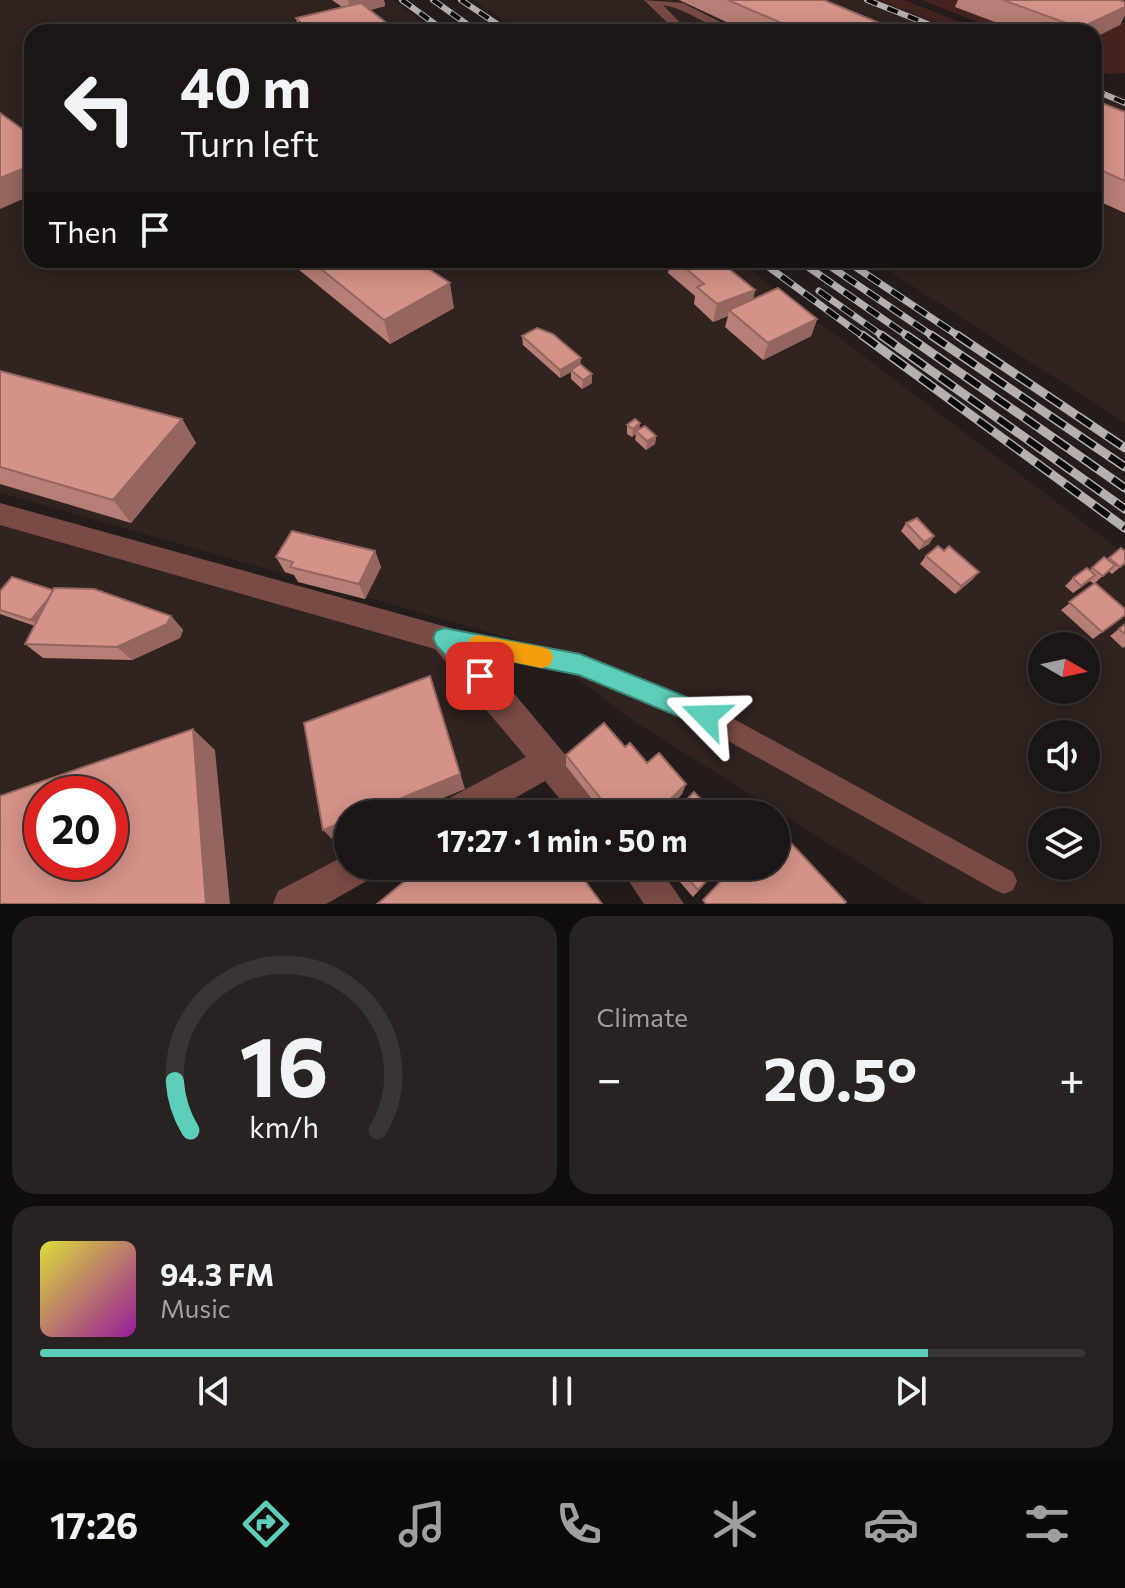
<!DOCTYPE html>
<meta charset="utf-8">
<style>
:root{--surface:#1b1615;--page:#282322;--text:#f1f3f6;--muted:#a09fa0;--line:#393534;--accent:#5dceb9}
body{margin:0;font-family:Commissioner,sans-serif;background:var(--page);color:var(--text);height:100vh;display:flex;flex-direction:column;font-size:30px;white-space:nowrap}
*{box-sizing:border-box;margin:0}
p{font-size:26px;color:var(--muted)}
.icon{flex:none;width:44px;height:44px;fill:none;stroke:currentColor;stroke-width:2;stroke-linecap:round;stroke-linejoin:round}
.map{position:relative;height:904px;overflow:hidden}
.side{display:flex;flex-direction:column;gap:12px;padding:12px;background:#0f0c0c;flex:1}
.side>*{flex:none}
.banner{position:absolute;left:24px;top:24px;width:1078px;height:244px;border-radius:24px;box-shadow:0 4px 20px #0003,0 0 0 2px var(--line);background:#1b1615;color:var(--text);overflow:hidden}
.needle{width:52px;rotate:99deg}
.controls{position:absolute;left:1028px;top:632px;display:grid;gap:16px}
.controls a{display:grid;place-items:center;width:72px;height:72px;border-radius:50%;background:var(--surface);box-shadow:0 4px 20px #0003,0 0 0 2px var(--line);font-size:40px}
.speed{position:absolute;left:24px;top:776px;display:flex;gap:16px;font-size:40px;font-weight:700;text-align:center}
.speed>*{display:grid;place-content:center;width:104px;height:104px;border-radius:50%;background:var(--surface);box-shadow:0 4px 20px #0003,0 0 0 2px var(--line);line-height:1}
.speed .limit{border:12px solid #d22;background:#fff;color:#111}
.pin{position:absolute;display:grid;place-items:center;width:68px;height:68px;color:#fff;margin:-34px;border-radius:16px;box-shadow:0 4px 12px #0006}
.me{position:absolute;width:88px;margin:-44px;rotate:292deg;stroke-linejoin:round;filter:drop-shadow(0 0 6px #0008)}
.turn{display:flex;align-items:center;gap:28px;height:168px;padding:0 24px;font-size:36px}
.turn .icon{width:104px;height:104px;stroke-width:2.5}
.turn b{display:block;font-size:56px;line-height:68px}
.then{display:flex;align-items:center;height:76px;padding:0 24px;background:#0003;gap:16px;font-size:30px}
.big{font-size:60px;font-weight:700;line-height:1.1}
.side .card{flex:1;display:flex;flex-direction:column;justify-content:center;gap:12px;min-width:0;padding:0 28px;border-radius:24px;background:var(--page)}
.side .dial{align-items:center;gap:0}
.dial svg{height:208px;overflow:visible;fill:none;stroke:var(--line);stroke-width:7;stroke-linecap:round;text-anchor:middle}
.dial text{fill:var(--text);stroke:none}
.song{display:flex;align-items:center;gap:24px}
.cover{width:96px;height:96px;border-radius:12px;background:linear-gradient(135deg,hsl(60 70% 55%),hsl(300 70% 35%))}
.played{height:8px;border-radius:4px;background:linear-gradient(90deg,var(--accent) 85%,var(--line) 85%)}
.keys{display:flex;justify-content:space-around;direction:ltr}
.heat{display:flex;justify-content:space-between;align-items:center;font-size:44px;direction:ltr}
.side .tiles{flex:1;display:grid;gap:12px;grid-template-columns:1fr 1fr}
.card:last-child{grid-column:span 2}
.trip{position:absolute;left:334px;top:800px;width:456px;height:80px;border-radius:40px;background:var(--surface);box-shadow:0 4px 20px #0003,0 0 0 2px var(--line);font-weight:700;line-height:80px;text-align:center}
.tabs{display:flex;height:128px;justify-content:space-around;align-items:center;background:#0b0908;color:var(--muted)}
.tabs .icon{width:56px;height:56px}
.tabs .current{color:var(--accent)}
.tabs b{font-size:36px;color:var(--text)}
.map>svg:first-child{display:block}
.built{fill:#302320;fill-rule:evenodd}
.green{fill:#45241f}
.lines{fill:none;stroke-linecap:round;stroke-linejoin:round}
.lane{fill:#794b45;fill-rule:evenodd}
.street{fill:#794b45;fill-rule:evenodd}
.rail-far2-casing{stroke:#b5afae;stroke-width:6}
.rail-far1-casing{stroke:#b5afae;stroke-width:7}
.rail-casing{stroke:#b5afae;stroke-width:9}
.rail-far2{stroke:#0b0807;stroke-width:4;stroke-dasharray:11;stroke-linecap:butt}
.rail-far1{stroke:#0b0807;stroke-width:5;stroke-dasharray:14;stroke-linecap:butt}
.rail{stroke:#0b0807;stroke-width:6;stroke-dasharray:18;stroke-linecap:butt}
.wall{fill:#b67e75}
.shaded-wall{fill:#94665f}
.building{fill:#d49288;stroke:#94665f;stroke-width:2;fill-rule:evenodd}
.route{fill:#5dceb9;stroke:#3c8678;stroke-width:2}
.slow{fill:#f59e0b}
</style>
<div class="map">
<svg width="1125" height="904" viewBox="0 0 1125 904">
<rect width="100%" height="100%" fill="#241d1c"/>
<g class="built">
<path d="M0,0H393L436,32H32V260H737L1125,554V904H925L632,720L534,645L0,493ZM1042,646H1086V690H1042ZM1042,734H1086V778H1042ZM1042,822H1086V866H1042Z"/>
<polygon points="473,0 880,0 961,32 522,32"/>
<polygon points="1094,85 1125,97 1125,423 872,260 1094,260"/>
<path d="M0,514L444,638L548,762L454,814H348V866L291,904H0ZM42,794H110V862H42Z"/>
</g>
<g class="green">
<polygon points="880,0 904,0 985,32 961,32"/>
<polygon points="922,0 1060,0 1125,23 1125,73 1107,74 1094,69 1094,32 1002,32"/>
</g>
<g class="lines">
<g class="lane">
<path d="M644,0L683,3L740,32C712,32 690,9 663,5L689,32H677Z"/>
<polygon points="447,629 580,654 714,708 1013,872 1017,881 1013,890 1004,894 995,890 698,724 579,675 439,646 436,639 439,632"/>
</g>
<g class="street">
<polygon points="0,503 454,629 491,666 605,802 610,814 572,814 545,781 487,814 437,814 442,802 526,757 435,649 0,525"/>
<polygon points="348,854 348,866 377,866 372,878 326,904 273,904 278,891"/>
<polygon points="619,866 658,866 684,904 644,904"/>
</g>
<g class="rail-far2-casing">
<g id="rail-far2">
<polyline points="402,0 446,32"/>
<polyline points="433,0 478,32"/>
<polyline points="461,0 509,32"/>
<polyline points="867,0 948,32"/>
<polyline points="1094,90 1125,103"/>
</g>
</g>
<g class="rail-far1-casing">
<g id="rail-far1">
<polyline points="759,260 864,337"/>
<polyline points="798,260 909,337"/>
<polyline points="821,260 934,337"/>
<polyline points="845,260 960,337"/>
<polyline points="819,291 884,337"/>
</g>
</g>
<g class="rail-casing">
<g id="rail">
<polyline points="862,335 1125,528"/>
<polyline points="881,335 1125,509"/>
<polyline points="906,335 1125,488"/>
<polyline points="931,335 1125,467"/>
<polyline points="957,335 1125,448"/>
</g>
</g>
<use href="#rail-far2" class="rail-far2"/>
<use href="#rail-far1" class="rail-far1"/>
<use href="#rail" class="rail"/>
</g>
<g class="wall">
<polygon points="332,0 384,0 385,6 370,10 398,32 299,32 296,18 342,7"/>
<polygon points="679,0 824,0 901,32 748,32"/>
<polygon points="958,0 1120,0 1125,2 1125,15 1120,25 1094,32 1021,32 955,7"/>
<polygon points="1094,100 1125,112 1125,213 1094,199"/>
<polygon points="287,260 415,260 454,308 390,344"/>
<polygon points="670,260 718,260 755,290 753,299 817,319 811,336 763,360 725,327 728,316 713,322 694,304 695,296 668,273"/>
<polygon points="522,336 581,365 592,374 592,383 582,389 571,379 571,372 560,378 523,345"/>
<polygon points="0,371 182,419 196,443 131,523 0,484"/>
<polygon points="640,423 639,429 656,436 655,444 646,450 635,440 636,434 632,437 627,434 627,425"/>
<polygon points="906,523 934,536 929,544 919,550 901,531"/>
<polygon points="375,551 381,567 365,599 298,582 294,575 285,572 276,557"/>
<polygon points="944,551 979,572 972,580 955,594 920,564 926,556"/>
<polygon points="1104,557 1107,560 1109,558 1125,563 1112,574 1108,571 1095,583 1125,615 1093,639 1061,610 1094,584 1090,581 1073,593 1065,586 1073,578 1090,570"/>
<polygon points="53,590 171,616 183,630 180,638 132,660 43,658 25,644 35,626 0,614 0,591"/>
<polygon points="1125,624 1125,646 1123,648 1110,636"/>
<polygon points="625,747 647,763 686,784 682,794 662,814 604,814 566,766 566,755"/>
<polygon points="666,866 721,866 693,897"/>
</g>
<g class="shaded-wall">
<polygon points="348,0 384,0 385,6 351,14"/>
<polygon points="1125,7 1125,15 1120,25 1094,38 1094,32 1078,32 1080,28"/>
<polygon points="32,165 32,195 0,209 0,178"/>
<polygon points="450,283 454,308 390,344 384,320"/>
<polygon points="755,290 751,307 729,310 728,316 713,322 717,304"/>
<polygon points="817,319 811,336 763,360 768,343"/>
<polygon points="581,358 580,367 571,370 571,372 560,378 560,370"/>
<polygon points="592,374 592,383 582,389 583,380"/>
<polygon points="182,419 196,443 131,523 113,500"/>
<polygon points="640,423 639,432 636,431 636,434 632,437 633,429"/>
<polygon points="656,436 655,444 646,450 647,441"/>
<polygon points="934,536 929,544 919,550 924,542"/>
<polygon points="375,551 381,567 365,599 359,584"/>
<polygon points="979,572 972,580 955,594 961,586"/>
<polygon points="55,590 40,627 31,620"/>
<polygon points="171,616 183,630 180,638 132,660 117,647"/>
<polygon points="430,676 465,789 405,814 363,814"/>
<polygon points="193,729 215,750 230,904 206,904"/>
<polygon points="686,784 682,794 662,814 655,814"/>
<polygon points="348,820 348,838 336,843 323,830"/>
</g>
<g class="building">
<polygon points="728,0 824,0 901,32 802,32"/>
<polygon points="1003,0 1120,0 1125,2 1125,7 1080,28"/>
<polygon points="361,3 398,32 311,32 296,18"/>
<polygon points="1094,100 1125,112 1125,181 1094,167"/>
<polygon points="0,113 32,136 32,165 0,178"/>
<polygon points="310,260 415,260 450,283 384,320"/>
<polygon points="676,260 718,260 755,290 717,304 697,287 704,284"/>
<polygon points="778,288 817,319 768,343 729,310"/>
<polygon points="537,328 553,334 581,358 560,370 522,336"/>
<polygon points="580,364 592,374 583,380 571,370"/>
<polygon points="0,371 182,419 113,500 0,467"/>
<polygon points="635,419 640,423 633,429 627,425"/>
<polygon points="645,426 656,436 647,441 636,431"/>
<polygon points="917,518 934,536 924,542 906,523"/>
<polygon points="292,531 375,551 359,584 290,567 293,562 276,557"/>
<polygon points="938,546 944,551 949,546 979,572 961,586 926,556"/>
<polygon points="1121,548 1125,551 1125,563 1120,567 1109,558"/>
<polygon points="1104,557 1115,565 1103,576 1092,568"/>
<polygon points="1087,568 1095,575 1081,586 1073,578"/>
<polygon points="12,577 53,590 49,598 31,620 0,610 0,591"/>
<polygon points="1095,583 1125,609 1125,615 1102,632 1069,602"/>
<polygon points="54,588 94,589 171,616 167,624 117,647 25,644"/>
<polygon points="1125,624 1125,634 1119,629"/>
<polygon points="430,676 460,774 363,814 348,814 348,820 323,830 304,723"/>
<polygon points="604,723 625,747 630,743 647,763 659,753 686,784 655,814 613,814 566,755"/>
<path d="M193,729L206,904H0V796ZM42,794H110V862H42Z"/>
<polygon points="694,792 712,811 718,805 726,814 673,814"/>
<polygon points="776,827 846,902 844,904 706,904 703,900 735,866 776,866"/>
<polygon points="423,866 574,866 602,904 377,904"/>
<polygon points="677,866 720,866 698,890"/>
</g>
<polygon class="route" points="444,628 580,654 714,708 718,716 714,724 706,728 579,675 474,654 491,676 488,684 480,687 472,684 436,645 433,638 436,631"/>
<polygon class="slow" points="478,635 542,647 550,650 553,657 550,665 542,668 478,655 470,652 467,645 470,638"/>
</svg>
<div class="controls">
<a><svg class="needle" viewBox="-14 -14 28 28"><path d="M0-13l5 13h-10z" fill="#e53935"/><path d="M0 13l5-13h-10z" fill="#a09fa0"/></svg></a>
<a><svg class="icon" aria-label="sound" viewBox="0 0 24 24"><path d="M4 9h4l5-4v14l-5-4H4zM17 9q2 3 0 6"/></svg></a>
<a><svg class="icon" aria-label="layers" viewBox="0 0 24 24"><path d="M12 4l9 5-9 5-9-5zM3 14l9 5 9-5"/></svg></a>
</div>
<div class="speed"><div class="limit">20</div></div>
<div class="pin" style="left:480px;top:676px;background:#d93025"><svg class="icon" aria-label="arrive" viewBox="0 0 24 24"><path d="M6 21V4h12l-3 4 3 4H6"/></svg></div>
<svg class="me" style="left:706px;top:716px" viewBox="-20 -20 40 40"><path d="M0-17L14 15 0 8-14 15z" fill="#5dceb9" stroke="#fff" stroke-width="4"/></svg>
<div class="trip">17:27 · 1 min · 50 m</div>
<div class="banner">
<div class="turn"><svg class="icon" aria-label="left" viewBox="0 0 24 24"><path d="M17 20v-9H6M10 6l-5 5 5 5"/></svg><div><b>40 m</b>Turn left</div></div>
<div class="then">Then<svg class="icon" aria-label="arrive" viewBox="0 0 24 24"><path d="M6 21V4h12l-3 4 3 4H6"/></svg></div>
</div>
</div>
<section class="side">
<div class="tiles">
<div class="card dial"><svg viewBox="0 0 100 80">
<path d="M14 69A42 42 0 1 1 86 69"/>
<path d="M14 69A42 42 0 0 1 8 50" stroke="#5dceb9"/>
<text x="50" y="56" font-size="32" font-weight="700">16</text>
<text x="50" y="72" font-size="11">km/h</text>
</svg></div>
<div class="card"><p>Climate</p>
<div class="heat"><a>−</a><b class="big">20.5°</b><a>+</a></div>
</div>
<div class="card">
<div class="song"><i class="cover"></i><div><b>94.3 FM</b><p>Music</p></div></div>
<div class="played"></div>
<div class="keys"><svg class="icon" aria-label="previous" viewBox="0 0 24 24"><path d="M18 5L8 12l10 7zM5 5v14"/></svg><svg class="icon" aria-label="pause" viewBox="0 0 24 24"><path d="M8 5v14M16 5v14"/></svg><svg class="icon" aria-label="next" viewBox="0 0 24 24"><path d="M6 5l10 7-10 7zM19 5v14"/></svg></div>
</div>
</div>
</section>
<nav class="tabs">
<b>17:26</b>
<svg class="icon current" aria-label="directions" viewBox="0 0 24 24"><path d="M12 3l9 9-9 9-9-9zM9 14v-3h6M13 9l2 2-2 2"/></svg>
<svg class="icon" aria-label="music" viewBox="0 0 24 24"><path d="M9 18V5l10-2v13"/><circle cx="6" cy="18" r="3"/><circle cx="16" cy="16" r="3"/></svg>
<svg class="icon" aria-label="phone" viewBox="0 0 24 24"><path d="M5 4h4l2 5-3 2q2 4 5 5l2-3 5 2v4C11 20 4 13 5 4z"/></svg>
<svg class="icon" aria-label="climate" viewBox="0 0 24 24"><path d="M12 3v18M4 7l16 10M4 17L20 7"/></svg>
<svg class="icon" aria-label="car" viewBox="0 0 24 24"><path d="M5 17H2v-5l4-1 3-4h7l3 4 3 1v5h-3M9 17h6M6 11h13"/><circle cx="7" cy="17" r="2"/><circle cx="17" cy="17" r="2"/></svg>
<svg class="icon" aria-label="filters" viewBox="0 0 24 24"><path d="M4 7h16M4 17h16"/><circle cx="9" cy="7" r="2"/><circle cx="15" cy="17" r="2"/></svg>
</nav>
